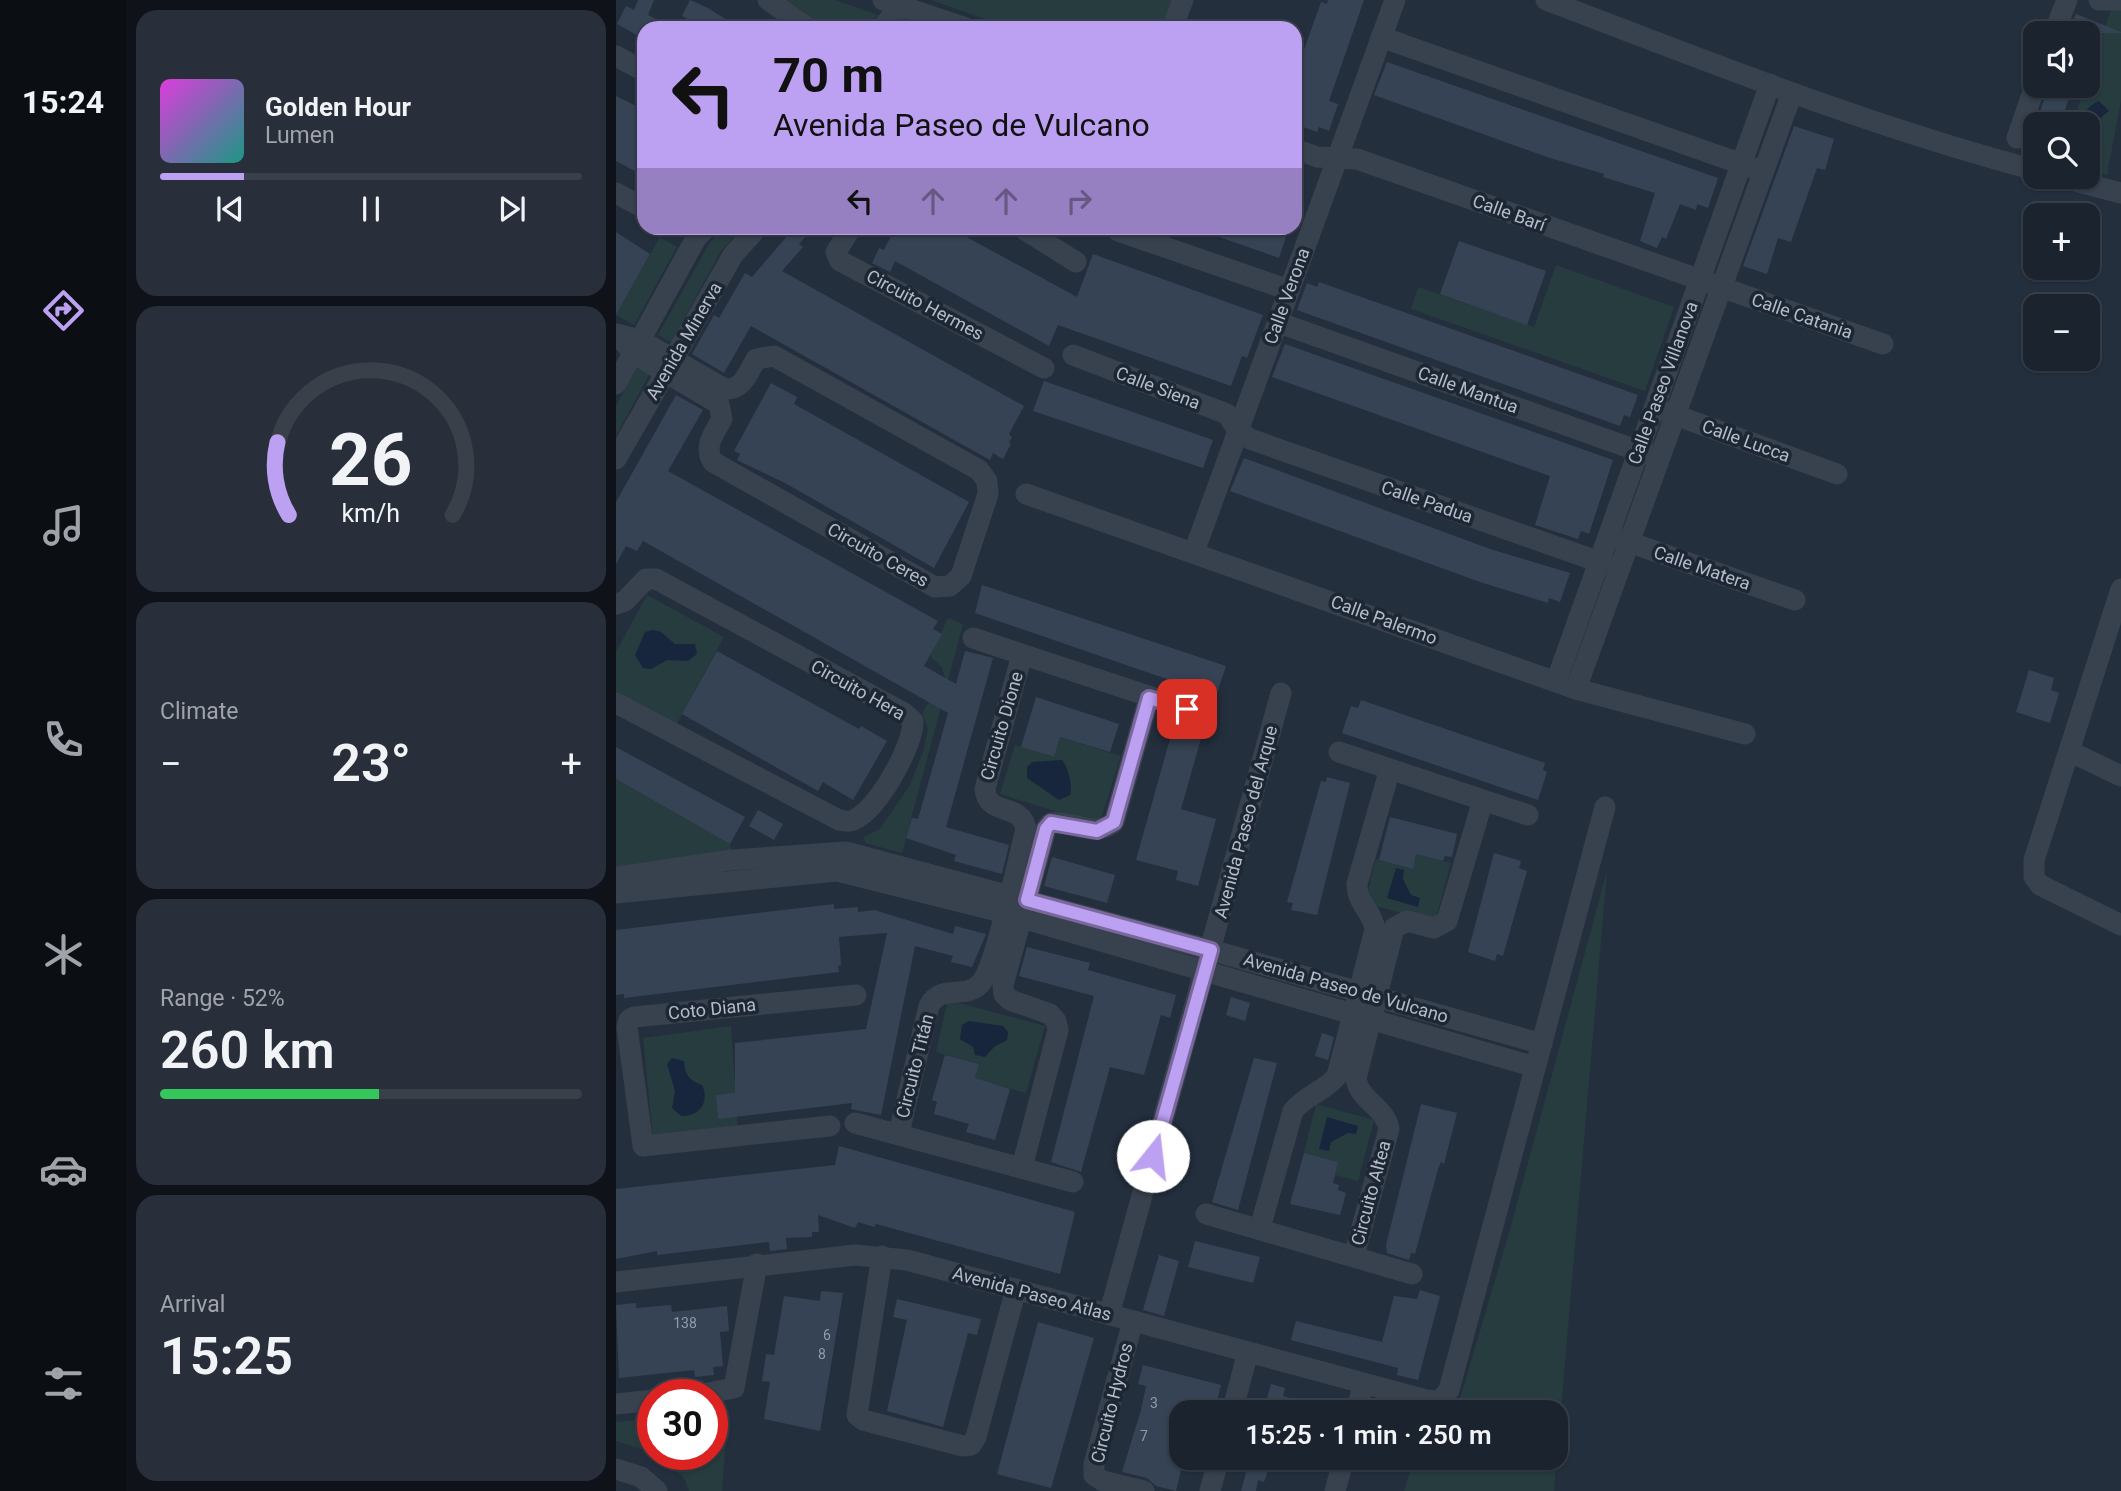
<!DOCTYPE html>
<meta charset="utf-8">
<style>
:root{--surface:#1b232e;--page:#282f3a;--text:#f1f3f6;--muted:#a0a4aa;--line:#39404a;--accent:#bca0f2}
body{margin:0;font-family:Roboto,sans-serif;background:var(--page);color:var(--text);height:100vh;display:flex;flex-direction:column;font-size:26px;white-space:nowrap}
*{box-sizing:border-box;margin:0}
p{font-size:23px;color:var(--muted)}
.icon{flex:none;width:38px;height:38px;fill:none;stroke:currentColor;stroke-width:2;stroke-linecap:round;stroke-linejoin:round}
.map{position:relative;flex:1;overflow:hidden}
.drawer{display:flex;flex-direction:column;gap:10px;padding:10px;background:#0f1319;width:490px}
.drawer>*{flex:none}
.top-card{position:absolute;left:21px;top:21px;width:665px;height:214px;border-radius:21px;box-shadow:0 2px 5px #0004,0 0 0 2px var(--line);background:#bca0f2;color:#111;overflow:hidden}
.controls{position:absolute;left:1407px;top:21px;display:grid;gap:14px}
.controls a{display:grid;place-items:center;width:77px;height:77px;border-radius:14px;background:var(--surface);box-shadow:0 2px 5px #0004,0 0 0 2px var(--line);font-size:35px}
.speed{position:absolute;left:21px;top:1379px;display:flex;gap:14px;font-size:35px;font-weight:700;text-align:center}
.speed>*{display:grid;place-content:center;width:91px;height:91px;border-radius:50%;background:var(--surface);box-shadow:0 2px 5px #0004,0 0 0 2px var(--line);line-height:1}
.speed .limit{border:10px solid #d22;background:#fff;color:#111}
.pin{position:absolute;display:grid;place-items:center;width:60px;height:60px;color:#fff;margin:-30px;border-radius:14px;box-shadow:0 4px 10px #0006}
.me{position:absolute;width:77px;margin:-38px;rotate:16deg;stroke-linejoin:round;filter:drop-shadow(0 0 5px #0008)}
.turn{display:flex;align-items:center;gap:24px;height:147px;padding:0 21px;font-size:32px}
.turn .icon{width:91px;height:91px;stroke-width:2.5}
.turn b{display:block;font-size:49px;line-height:60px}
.lanes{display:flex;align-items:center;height:66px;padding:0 21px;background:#0003;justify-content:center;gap:35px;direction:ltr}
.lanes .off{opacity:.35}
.big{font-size:52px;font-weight:600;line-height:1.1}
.drawer .card{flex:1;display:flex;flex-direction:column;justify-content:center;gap:10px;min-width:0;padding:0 24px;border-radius:21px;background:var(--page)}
.drawer .dial{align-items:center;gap:0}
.dial svg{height:182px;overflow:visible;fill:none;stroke:var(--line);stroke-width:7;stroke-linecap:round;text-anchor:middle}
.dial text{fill:var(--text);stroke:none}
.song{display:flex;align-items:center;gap:21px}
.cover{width:84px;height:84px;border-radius:10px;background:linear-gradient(135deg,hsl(300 70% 55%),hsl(170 70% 35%))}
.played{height:7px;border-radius:4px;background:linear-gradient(90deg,var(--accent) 20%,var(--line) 20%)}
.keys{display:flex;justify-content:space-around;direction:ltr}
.heat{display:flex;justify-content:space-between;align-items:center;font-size:38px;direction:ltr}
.charge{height:10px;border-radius:5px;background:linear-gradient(90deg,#34c759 52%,var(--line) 0)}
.trip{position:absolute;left:553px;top:1400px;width:399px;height:70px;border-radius:21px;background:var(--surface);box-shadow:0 2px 5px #0004,0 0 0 2px var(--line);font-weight:600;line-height:70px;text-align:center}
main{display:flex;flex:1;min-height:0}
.tabs{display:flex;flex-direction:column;width:126px;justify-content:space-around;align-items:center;background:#0b0e12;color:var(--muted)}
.tabs .icon{width:49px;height:49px}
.tabs .selected{color:var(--accent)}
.tabs b{font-size:32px;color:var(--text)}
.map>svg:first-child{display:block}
.green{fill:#263c3f}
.water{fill:#17263c}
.building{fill:#364354}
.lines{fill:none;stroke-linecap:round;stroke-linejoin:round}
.path{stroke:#3f5557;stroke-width:3.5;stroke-dasharray:5 5;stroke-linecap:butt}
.minor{stroke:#38414e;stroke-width:21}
.route-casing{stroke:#7a689d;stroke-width:18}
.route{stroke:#bca0f2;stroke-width:12}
.labels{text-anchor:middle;stroke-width:7;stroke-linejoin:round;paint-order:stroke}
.number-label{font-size:14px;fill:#929caa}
.street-label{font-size:18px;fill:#b4bcc9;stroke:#1d2633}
</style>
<main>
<nav class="tabs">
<b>15:24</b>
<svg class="icon selected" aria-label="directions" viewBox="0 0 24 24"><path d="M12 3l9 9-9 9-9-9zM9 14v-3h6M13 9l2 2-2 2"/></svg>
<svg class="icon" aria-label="music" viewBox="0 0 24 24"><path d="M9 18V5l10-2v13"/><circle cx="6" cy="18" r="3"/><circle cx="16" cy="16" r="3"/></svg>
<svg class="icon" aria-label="phone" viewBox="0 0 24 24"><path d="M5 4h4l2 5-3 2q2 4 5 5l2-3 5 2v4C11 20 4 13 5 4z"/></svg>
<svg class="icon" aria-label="climate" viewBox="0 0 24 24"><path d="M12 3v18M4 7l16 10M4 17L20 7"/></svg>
<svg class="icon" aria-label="car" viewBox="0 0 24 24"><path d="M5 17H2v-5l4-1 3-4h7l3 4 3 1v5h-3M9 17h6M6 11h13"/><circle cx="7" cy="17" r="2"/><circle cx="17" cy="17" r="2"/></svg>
<svg class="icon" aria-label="filters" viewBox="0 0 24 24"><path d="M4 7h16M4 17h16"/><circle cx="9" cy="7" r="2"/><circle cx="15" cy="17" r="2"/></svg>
</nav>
<section class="drawer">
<div class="card">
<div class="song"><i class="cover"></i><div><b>Golden Hour</b><p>Lumen</p></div></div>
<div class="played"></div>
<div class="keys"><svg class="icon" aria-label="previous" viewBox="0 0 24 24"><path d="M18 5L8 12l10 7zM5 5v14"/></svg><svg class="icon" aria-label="pause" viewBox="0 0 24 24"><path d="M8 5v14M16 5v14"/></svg><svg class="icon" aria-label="next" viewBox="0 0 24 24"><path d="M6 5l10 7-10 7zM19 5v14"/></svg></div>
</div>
<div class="card dial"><svg viewBox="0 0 100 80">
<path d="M14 69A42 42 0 1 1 86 69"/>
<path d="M14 69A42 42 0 0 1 9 37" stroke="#bca0f2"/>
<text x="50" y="56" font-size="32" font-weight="700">26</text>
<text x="50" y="72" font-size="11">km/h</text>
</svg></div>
<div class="card"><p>Climate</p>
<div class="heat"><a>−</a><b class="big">23°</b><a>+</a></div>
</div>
<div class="card"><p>Range · 52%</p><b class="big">260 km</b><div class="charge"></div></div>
<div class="card"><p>Arrival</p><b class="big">15:25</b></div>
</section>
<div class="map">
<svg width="1505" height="1491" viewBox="0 0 1505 1491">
<rect width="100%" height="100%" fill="#242f3e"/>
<g class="green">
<polygon points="165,0 219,0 262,15 250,28 210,28"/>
<polygon points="315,0 560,0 550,28 394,28"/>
<polygon points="1505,9 1505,100 1491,175 1472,170 1472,124 1456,124 1495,10"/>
<polygon points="107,228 126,228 105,251 55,342 42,335 93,244"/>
<polygon points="44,237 61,247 18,325 0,315"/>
<polygon points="940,265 1058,307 1029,391 795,309 802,287 918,327"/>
<polygon points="22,366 34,373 0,436 0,406"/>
<polygon points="31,595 108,637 60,725 0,692 0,652"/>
<polygon points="332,618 347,624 286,853 249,843 248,837 264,829 294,785 308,749 312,729 306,713 329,677 326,667 314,656"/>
<polygon points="444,737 505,756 483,825 384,794 399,745 437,757"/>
<polygon points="0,779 114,844 115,851 0,867"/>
<polygon points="802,849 807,856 835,863 819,922 749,903 760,859 796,869"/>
<polygon points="991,871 938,1491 788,1491 799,1458 940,1458 940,1412 840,1412 893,1233"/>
<polygon points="332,1000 429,1026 410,1093 359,1079 363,1064 320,1052"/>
<polygon points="115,1026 122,1131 37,1139 27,1038"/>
<polygon points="700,1104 758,1120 742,1181 719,1175 721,1162 688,1153"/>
<polygon points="112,1410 106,1491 73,1491 68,1478 41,1454 96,1454 96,1411"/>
<polygon points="37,1418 37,1453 0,1441 0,1422"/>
</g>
<g class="water">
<path d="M1483,101L1493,111L1483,119L1484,138L1474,146L1472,124H1463C1465,115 1474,104 1483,101Z"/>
<polygon points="37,630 45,632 59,644 79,644 81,654 72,661 51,660 35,669 27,668 19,655 29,632"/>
<path d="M446,760C452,766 457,787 454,795L443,800L411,778V767L416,762Z"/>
<polygon points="780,868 788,870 787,879 795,895 804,898 802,907 771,898"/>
<polygon points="353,1021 387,1026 392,1032 391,1040 378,1047 369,1057 359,1055 357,1047 344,1039 346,1025"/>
<path d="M56,1058L68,1061C69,1074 72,1080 86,1085C94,1101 84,1117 65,1116L56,1108L59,1091L51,1064Z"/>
<polygon points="711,1117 742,1126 740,1134 732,1133 715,1142 713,1151 703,1149"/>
</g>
<g class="building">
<polygon points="22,0 38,0 32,15 58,28 28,28 28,39 1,24 10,6 18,10"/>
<polygon points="74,0 90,7 124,28 89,28 66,16"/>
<polygon points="712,0 748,0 713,101 722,104 713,131 703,127 701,132 679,124 679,75 705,2 711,4"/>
<polygon points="1460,14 1505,32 1505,33 1452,33"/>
<polygon points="771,62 1102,178 1092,208 1081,204 1080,210 1064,204 1050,239 1046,237 1041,248 1024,241 1039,193 987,177 988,174 934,158 758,95"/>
<polygon points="1432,88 1454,95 1444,124 1420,124"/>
<polygon points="0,96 28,110 28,176 0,161"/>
<polygon points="1178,126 1218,139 1209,170 1201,168 1175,242 1162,238 1151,274 1127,266"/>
<polygon points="178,228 197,228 183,244 187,247 166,271 408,406 393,434 396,437 393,443 395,444 387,459 377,453 374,460 135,326 108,373 76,354 98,315 103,318 129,273 136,277"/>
<polygon points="279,228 334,228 461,297 477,254 647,315 631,358 626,356 615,386 442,325 433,346 279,261 274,272 256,263 263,248 268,250"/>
<polygon points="578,228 673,228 663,258"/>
<polygon points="0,232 34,254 0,315"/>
<polygon points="843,241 930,271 911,325 824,294"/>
<polygon points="703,282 1022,395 1014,417 1008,415 1004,426 681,310 691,283 701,287"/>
<polygon points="669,344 997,460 973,534 965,531 962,539 919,525 934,476 656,377"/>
<polygon points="428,381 597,440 587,468 417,411"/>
<polygon points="155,383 181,397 178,404 353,502 318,568 169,483 121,460 124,454 118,451"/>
<polygon points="60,395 87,410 52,471 322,621 317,629 326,634 308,666 340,684 349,651 377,658 330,827 393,845 386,874 338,861 340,855 290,838 296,818 302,819 332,713 27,541 21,551 10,546 0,564 0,502"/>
<polygon points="628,458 874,549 954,573 944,602 933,598 932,603 864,582 614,491"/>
<polygon points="366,585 610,666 600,696 359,613"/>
<polygon points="101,651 243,729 245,726 271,741 237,800 207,782 202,791 66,714"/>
<polygon points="1413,670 1438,678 1435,690 1443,693 1434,723 1400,712"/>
<polygon points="420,697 503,724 494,752 444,737 438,757 405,747"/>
<polygon points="745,700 929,763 927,770 931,772 922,800 726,733 735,706 742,708"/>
<polygon points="557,728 586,735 565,809 600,819 582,886 560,880 562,871 520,860"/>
<polygon points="0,747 129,817 114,844 0,779"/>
<polygon points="711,777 734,783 701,915 675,910 677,903 671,902 705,781 710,782"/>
<polygon points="142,810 167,824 158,840 133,826"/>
<polygon points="774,817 841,834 836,857 829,856 827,861 800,854 797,869 763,860"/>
<polygon points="878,853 905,861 903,868 911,871 887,956 881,954 879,961 852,952"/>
<polygon points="436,857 499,875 491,903 428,886"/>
<polygon points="218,904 218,909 242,907 242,912 258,910 337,934 339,926 370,934 356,967 335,962 337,956 299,946 265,1115 235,1109 236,1103 102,1119 100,1095 119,1093 119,1043 250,1029 271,933 223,937 225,965 222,966 223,972 8,998 8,994 0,995 0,930"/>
<polygon points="411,947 474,963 472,970 560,995 554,1018 545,1015 528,1075 494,1067 465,1172 435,1162 478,996 403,976"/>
<polygon points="615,997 634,1003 629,1021 610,1015"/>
<polygon points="706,1033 718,1037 712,1060 699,1056"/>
<polygon points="329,1055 363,1064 359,1078 394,1089 379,1140 350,1132 353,1124 318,1114 321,1102 316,1100"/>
<polygon points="638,1058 661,1063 622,1210 596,1202"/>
<polygon points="805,1104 841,1113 828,1164 825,1162 822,1169 799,1254 795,1253 793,1260 771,1253 770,1245"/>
<polygon points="223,1146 459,1212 444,1274 260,1224 258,1227 242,1222 239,1228 202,1215 203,1232 196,1232 196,1237 170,1238 171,1249 154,1251 153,1242 41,1255 41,1251 0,1259 0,1189 219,1165"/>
<polygon points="688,1153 722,1162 717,1183 723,1185 722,1190 730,1193 724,1215 674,1204"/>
<polygon points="579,1241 644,1257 637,1283 572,1267"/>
<polygon points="543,1255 563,1261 548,1316 527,1310"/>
<polygon points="804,1290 824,1296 802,1380 781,1375 782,1368 675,1340 680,1321 766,1342 778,1296 801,1299"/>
<polygon points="205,1291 227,1293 204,1431 148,1419 154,1382 146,1381 150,1354 158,1355 168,1296 204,1301"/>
<polygon points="281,1299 365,1319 361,1335 352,1333 327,1427 271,1411 291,1320 277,1317"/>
<polygon points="20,1303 20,1308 55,1305 56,1312 111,1306 113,1331 104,1332 107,1366 97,1367 98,1375 79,1377 78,1370 3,1378 0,1305"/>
<polygon points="422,1322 478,1338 435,1488 381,1474"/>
<polygon points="527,1365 605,1385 600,1405 583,1401 580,1412 565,1412 565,1458 568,1458 560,1491 540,1486 531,1478 506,1472 525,1410 530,1386 522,1384"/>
<polygon points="655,1384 669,1388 667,1396 674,1398 671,1412 647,1412"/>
<polygon points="634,1458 648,1458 655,1462 648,1482 642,1480 640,1491 625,1491"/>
</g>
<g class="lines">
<polyline class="path" points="368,21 391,28"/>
<g class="minor">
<polyline points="152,0 192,28"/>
<polyline points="267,0 350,28"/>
<path d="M930,0C1091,61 1252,126 1419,170"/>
<polyline points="1483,0 1505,0"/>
<polyline points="266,28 284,6"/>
<polyline points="556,28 567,0"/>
<polyline points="1438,33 1451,0"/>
<polyline points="765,37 1137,168"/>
<polyline points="0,56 28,71"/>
<polyline points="1401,138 1419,86"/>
<polyline points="679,149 701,157 741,159 1267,344"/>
<polyline points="1444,177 1505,193"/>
<polyline points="0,193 28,208"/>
<polyline points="235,228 220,252 224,261 428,368"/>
<polyline points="406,228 460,262"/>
<polyline points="502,231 673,290"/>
<polyline points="661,322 1034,455"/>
<path d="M0,334L24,340L109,389C127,390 132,373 140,359L158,356L363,470L371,481L372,494L345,576L334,586L319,587L97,462C87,446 98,434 106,419L103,404L17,353L4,337"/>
<polyline points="457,355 611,414 621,429 634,439 995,566"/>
<polyline points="0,384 80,238 90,228"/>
<polyline points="1048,411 1221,474"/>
<polyline points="0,459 117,255 141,228"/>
<polyline points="410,494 960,689 1129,734"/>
<polyline points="1001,538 1179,600"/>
<polyline points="578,552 779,0"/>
<polyline points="1505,589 1418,860 1418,877 1424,885 1505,925"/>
<path d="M0,604L9,601L30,579H40L288,713L297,721C298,745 259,816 234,821C231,822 227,820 223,820L0,703"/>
<polyline points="357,638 590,715"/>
<polyline points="940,682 1154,84"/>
<polyline points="960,689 1176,93"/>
<polyline points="1453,751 1505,776"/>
<polyline points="723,752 912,815"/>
<polyline points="0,877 115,860 230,852 595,950 926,1044"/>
<polyline points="0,893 221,871 389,913 919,1067"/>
<polyline points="239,1123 457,1182"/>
<polyline points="214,1126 27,1146 11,1027 13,1020 18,1017 240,995"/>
<path d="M283,1133L313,1006C325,983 349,1000 364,984C379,970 403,855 410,829C406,802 371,817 369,789L406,655"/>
<path d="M406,1167L442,1030L440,1021L434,1014L394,1000L388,994L387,985L430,829L435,823C458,820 478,839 498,822L533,698"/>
<polyline points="590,1214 796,1274"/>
<path d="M644,1228L677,1111C690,1095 709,1091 721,1076L759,930C757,911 740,903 741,884L774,769"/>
<polyline points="266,1256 241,1415 247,1420 347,1446 355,1445 360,1437 400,1289"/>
<path d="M738,1256L773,1129C769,1106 743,1101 740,1078L778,928L791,921L818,928L831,921L867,800"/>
<polyline points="0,1282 239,1255 291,1260 810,1400 824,1401 833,1390 989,807"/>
<polyline points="493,1315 665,693"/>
<polyline points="517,1321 478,1464 478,1475 487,1481 528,1491"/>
<polyline points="82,1395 118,1388 141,1264"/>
<polyline points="0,1404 37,1400"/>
<polyline points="616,1412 632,1352"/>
<polyline points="740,1412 748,1384"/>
<polyline points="0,1469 25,1477 41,1491"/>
<polyline points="594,1491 603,1458"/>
<polyline points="719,1491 728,1458"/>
</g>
</g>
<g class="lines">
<g class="route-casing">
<polyline id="route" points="537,1156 595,950 411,900 430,829 435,823 481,831 498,822 533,698 571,709"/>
</g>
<use href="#route" class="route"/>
</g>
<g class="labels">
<g class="number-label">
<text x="69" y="1328">138</text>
<text x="211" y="1340">6</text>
<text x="206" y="1359">8</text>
<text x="538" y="1408">3</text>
<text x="528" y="1441">7</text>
</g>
<g class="street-label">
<text transform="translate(893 213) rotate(20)" y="6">Calle Barí</text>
<text transform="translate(671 296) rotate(-70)" y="6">Calle Verona</text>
<text transform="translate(309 305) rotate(28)" y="6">Circuito Hermes</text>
<text transform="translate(1186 316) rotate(19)" y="6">Calle Catania</text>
<text transform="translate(68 341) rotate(-60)" y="6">Avenida Minerva</text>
<text transform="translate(1047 383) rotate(-70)" y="6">Calle Paseo Villanova</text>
<text transform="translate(542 388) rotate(21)" y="6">Calle Siena</text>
<text transform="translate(852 390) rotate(20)" y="6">Calle Mantua</text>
<text transform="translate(1130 441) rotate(20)" y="6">Calle Lucca</text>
<text transform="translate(811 502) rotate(19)" y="6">Calle Padua</text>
<text transform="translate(262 555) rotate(29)" y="6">Circuito Ceres</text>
<text transform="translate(1086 568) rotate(19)" y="6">Calle Matera</text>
<text transform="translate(768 620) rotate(20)" y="6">Calle Palermo</text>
<text transform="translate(242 690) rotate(29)" y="6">Circuito Hera</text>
<text transform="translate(386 726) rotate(-74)" y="6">Circuito Dione</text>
<text transform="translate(630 822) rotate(-75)" y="6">Avenida Paseo del Arque</text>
<text transform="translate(730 988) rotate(16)" y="6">Avenida Paseo de Vulcano</text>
<text transform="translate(96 1009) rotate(-6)" y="6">Coto Diana</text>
<text transform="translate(299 1066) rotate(-76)" y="6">Circuito Titán</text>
<text transform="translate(755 1193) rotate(-75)" y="6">Circuito Altea</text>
<text transform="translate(416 1294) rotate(15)" y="6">Avenida Paseo Atlas</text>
<text transform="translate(496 1403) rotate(-76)" y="6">Circuito Hydros</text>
</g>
</g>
</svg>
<div class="controls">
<a><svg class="icon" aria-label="sound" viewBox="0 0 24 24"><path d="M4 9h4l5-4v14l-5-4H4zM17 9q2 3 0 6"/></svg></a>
<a><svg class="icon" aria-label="search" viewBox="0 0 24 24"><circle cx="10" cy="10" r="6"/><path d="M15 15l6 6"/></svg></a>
<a>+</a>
<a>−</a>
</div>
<div class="speed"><div class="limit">30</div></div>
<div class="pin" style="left:571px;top:709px;background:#d93025"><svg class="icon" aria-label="arrive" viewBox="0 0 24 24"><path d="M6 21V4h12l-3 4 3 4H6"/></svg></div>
<svg class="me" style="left:537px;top:1156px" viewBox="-20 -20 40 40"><circle r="19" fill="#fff"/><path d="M0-13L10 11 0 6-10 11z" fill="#bca0f2"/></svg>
<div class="trip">15:25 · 1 min · 250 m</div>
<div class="top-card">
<div class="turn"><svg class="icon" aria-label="left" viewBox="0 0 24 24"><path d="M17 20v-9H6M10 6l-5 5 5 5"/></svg><div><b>70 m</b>Avenida Paseo de Vulcano</div></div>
<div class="lanes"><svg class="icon" aria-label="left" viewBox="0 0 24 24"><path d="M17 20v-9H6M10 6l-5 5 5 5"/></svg><svg class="icon off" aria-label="ahead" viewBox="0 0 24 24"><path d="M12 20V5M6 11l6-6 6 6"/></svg><svg class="icon off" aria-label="ahead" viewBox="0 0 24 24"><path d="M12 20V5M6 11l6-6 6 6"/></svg><svg class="icon off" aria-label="right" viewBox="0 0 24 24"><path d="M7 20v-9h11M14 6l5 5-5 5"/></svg></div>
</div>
</div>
</main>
